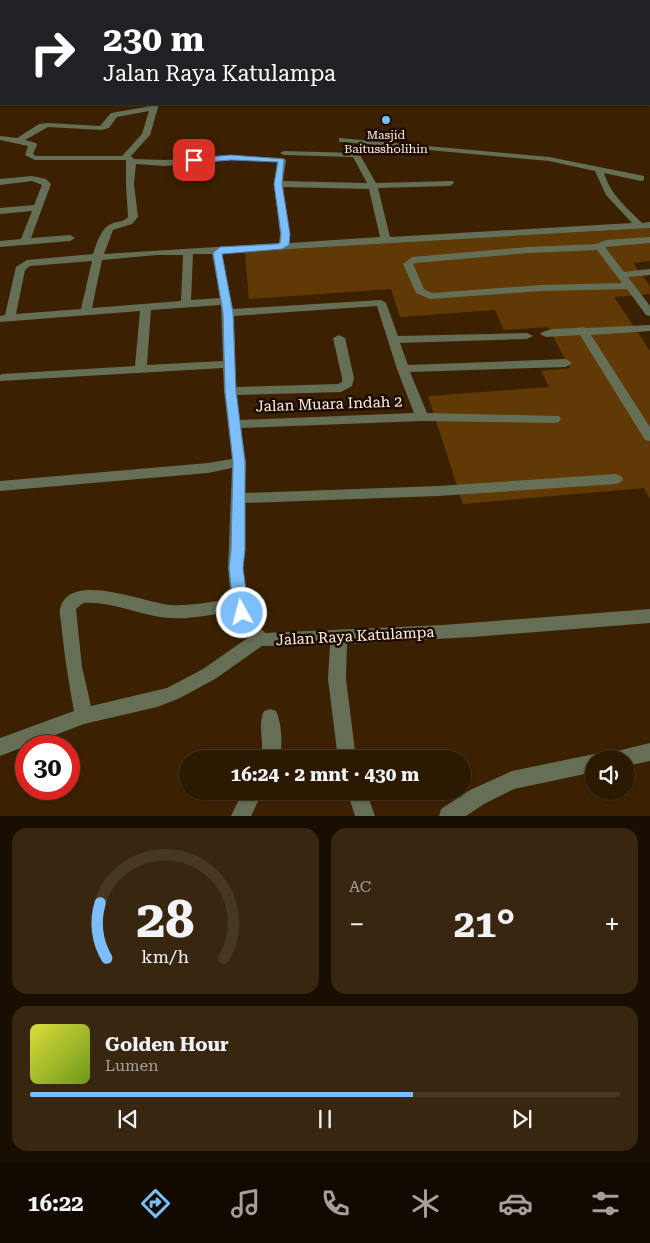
<!DOCTYPE html>
<html lang="id">
<meta charset="utf-8">
<style>
:root{--surface:#2c1901;--page:#382610;--text:#f1f3f6;--muted:#a6a099;--line:#483823;--accent:#7bbef9}
body{margin:0;font-family:"Roboto Serif",serif;background:var(--page);color:var(--text);height:100vh;display:flex;flex-direction:column;font-size:19px;white-space:nowrap}
*{box-sizing:border-box;margin:0}
p{font-size:16px;color:var(--muted)}
.icon{flex:none;width:28px;height:28px;fill:none;stroke:currentColor;stroke-width:2;stroke-linecap:round;stroke-linejoin:round}
.map{position:relative;height:816px;overflow:hidden}
.drawer{display:flex;flex-direction:column;gap:12px;padding:12px;background:#180e01;flex:1}
.drawer>*{flex:none}
.top-card{position:absolute;left:0px;top:0px;width:650px;height:105px;box-shadow:0 1px 4px #0004,0 0 0 1px var(--line);background:#202124;color:#fff;overflow:hidden}
.controls{position:absolute;left:585px;top:750px;display:grid;gap:10px}
.controls a{display:grid;place-items:center;width:50px;height:50px;border-radius:50%;background:var(--surface);box-shadow:0 1px 4px #0004,0 0 0 1px var(--line);font-size:25px}
.speed{position:absolute;left:15px;top:735px;display:flex;gap:10px;font-size:25px;font-weight:700;text-align:center}
.speed>*{display:grid;place-content:center;width:65px;height:65px;border-radius:50%;background:var(--surface);box-shadow:0 1px 4px #0004,0 0 0 1px var(--line);line-height:1}
.speed .limit{border:8px solid #d22;background:#fff;color:#111}
.pin{position:absolute;display:grid;place-items:center;width:42px;height:42px;color:#fff;margin:-21px;border-radius:10px;box-shadow:0 2px 8px #0006}
.me{position:absolute;width:55px;margin:-28px;rotate:353deg;stroke-linejoin:round;filter:drop-shadow(0 0 4px #0008)}
.turn{display:flex;align-items:center;gap:18px;height:105px;padding:0 20px;font-size:22px}
.turn .icon{width:65px;height:65px;stroke-width:2.5}
.turn b{display:block;font-size:35px;line-height:42px}
.big{font-size:38px;font-weight:700;line-height:1.1}
.drawer .tile{flex:1;display:flex;flex-direction:column;justify-content:center;gap:8px;min-width:0;padding:0 18px;border-radius:15px;background:var(--page)}
.drawer .dial{align-items:center;gap:0}
.dial svg{height:130px;overflow:visible;fill:none;stroke:var(--line);stroke-width:7;stroke-linecap:round;text-anchor:middle}
.dial text{fill:var(--text);stroke:none}
.song{display:flex;align-items:center;gap:15px}
.cover{width:60px;height:60px;border-radius:8px;background:linear-gradient(135deg,hsl(60 70% 55%),hsl(80 70% 35%))}
.played{height:5px;border-radius:2px;background:linear-gradient(90deg,var(--accent) 65%,var(--line) 65%)}
.keys{display:flex;justify-content:space-around;direction:ltr}
.heat{display:flex;justify-content:space-between;align-items:center;font-size:28px;direction:ltr}
.drawer .tiles{flex:1;display:grid;gap:12px;grid-template-columns:1fr 1fr}
.tile:last-child{grid-column:span 2}
.trip{position:absolute;left:179px;top:750px;width:292px;height:50px;border-radius:25px;background:var(--surface);box-shadow:0 1px 4px #0004,0 0 0 1px var(--line);font-weight:700;line-height:50px;text-align:center}
.menu{display:flex;height:80px;justify-content:space-around;align-items:center;background:#120a00;color:var(--muted)}
.menu .icon{width:35px;height:35px}
.menu .on{color:var(--accent)}
.menu b{font-size:22px;color:var(--text)}
.map>svg:first-child{display:block}
.green{fill:#613904}
.lines{fill:none;stroke-linecap:round;stroke-linejoin:round}
.minor{fill:#646f56;fill-rule:evenodd}
.trunk{fill:#adc48a;fill-rule:evenodd}
.route{fill:#7bbef9;stroke:#507ca2}
.poi-dot{fill:#7bbef9;stroke:#1e0b00;stroke-width:2}
.labels{text-anchor:middle;stroke-width:5;stroke-linejoin:round;paint-order:stroke}
.far-poi-label{font-size:12px;fill:#fef2e7;stroke:#1e0b00}
.street-label{font-size:15px;fill:#fef2e7;stroke:#1e0b00}
</style>
<div class="map">
<svg width="650" height="816" viewBox="0 0 650 816">
<rect width="100%" height="100%" fill="#3b2101"/>
<g class="green">
<polygon points="336,0 521,0 523,1 335,1"/>
<polygon points="650,228 650,261 633,263 650,286 650,294 614,297 650,351 650,499 644,488 463,504 428,396 549,387 541,371 570,368 548,327 504,330 495,310 400,317 391,289 249,299 245,252"/>
</g>
<g class="lines">
<g class="minor">
<polygon points="16,0 21,0 22,1 15,1"/>
<rect x="0" y="34" width="1" height="4"/>
<path d="M151,104H159L150,135L131,156L134,159L165,160L231,156L282,158L286,160L283,181L367,183L353,157L284,155L280,153L284,151L356,153L360,155L376,183L453,181L454,183L450,186L378,188L390,237L632,223L606,195L595,171L549,161L342,142H339V138L549,157L644,176V180L641,181L604,173C610,194 627,208 642,223L650,222V228L222,253V255L233,309L381,300L386,303L398,336L527,333L533,336L527,339L400,343L408,365L566,359L572,363L566,367L410,372L427,413L559,416L561,419L559,422L555,423L422,421L241,428L246,462L245,493L438,486L616,474L621,476L623,479L621,482L616,484L438,496L245,503C244,534 238,587 251,614C254,621 260,627 265,633L443,625L650,609V623L473,637L347,644L346,679L356,759H338L328,679L330,645L262,646L215,679L178,699L157,707L84,724L0,756V738L74,711C69,685 65,659 62,632C62,625 59,615 60,609C69,570 145,603 170,605C190,606 211,602 231,599L228,568L232,468L208,473L0,491V481L208,463L232,459L224,391L223,368L0,381V375L2,374L135,366L140,311L0,322V316L5,315L16,267L27,260L93,254C97,243 101,227 113,223C119,221 124,222 128,217L126,184V160H35L25,155L28,146L0,140V136L17,138L39,124L48,123L100,126L111,113L151,106ZM149,111L142,134L122,156H36L33,154L37,145L36,143L25,140L48,127L101,130L109,128L117,117ZM231,160L277,162L274,184L280,234L279,243L104,254L113,230L132,224L138,217L134,184L136,164L165,166ZM283,187L369,189L380,237L289,243L290,234ZM193,254H212L220,298L191,300ZM157,255H183L181,301L92,308L102,260ZM92,261L81,309L16,314L25,270L30,266ZM221,305L223,361L147,365L151,310ZM377,306L397,369L414,413L240,420L237,395L341,392L352,386L354,378L345,338L339,335L333,338L342,378V382L338,384L236,387L234,316ZM83,603C110,601 134,613 160,617C185,621 209,615 234,611L239,625L249,637L203,669L167,688L91,706L82,667L76,609Z"/>
<polygon points="32,176 46,179 51,184 31,238 70,235 75,238 70,241 0,247 0,241 21,239 32,211 0,214 0,208 34,205 42,185 32,181 0,185 0,179"/>
<path d="M650,237V243L605,247L624,272L650,269V275L628,277L650,306V316L646,315L627,289L541,291L430,299L416,293L403,264L412,257L529,247L597,244L606,240ZM597,250L622,283L541,285L432,293L424,289L413,264L415,263L529,253Z"/>
<path d="M650,325V331L591,335L650,427V441L645,440L580,335L546,337L540,334C549,326 571,330 582,327L586,328Z"/>
<path d="M270,709L276,711C282,724 283,746 279,759H261C265,743 257,726 264,711Z"/>
<polygon points="650,743 650,761 626,766 626,759 607,759 609,753"/>
<polygon points="594,754 601,759 594,759 594,772 514,789 484,804 466,816 439,816 441,809 470,790 512,771"/>
<polygon points="243,791 263,791 251,816 231,816"/>
<polygon points="347,791 366,791 375,816 355,816"/>
</g>
<g class="trunk">
<rect x="0" y="65" width="1" height="4"/>
<rect x="649" y="83" width="1" height="4"/>
</g>
</g>
<polygon class="route" points="231,155 284,159 282,184 290,234 289,245 282,249 222,254 233,313 236,391 245,462 245,550 243,568 249,613 247,618 242,619 237,618 234,613 229,568 231,550 233,462 225,391 223,313 213,253 220,247 277,244 280,243 281,234 274,184 278,162 231,160 194,163 190,160 194,158"/>
<circle class="poi-dot" cx="386" cy="120" r="5"/>
<g class="labels">
<g class="far-poi-label">
<text x="386" y="139">Masjid<tspan x="386" dy="14">Baitussholihin</tspan></text>
</g>
<g class="street-label">
<text transform="translate(329 404) rotate(-2)" y="5">Jalan Muara Indah 2</text>
<text transform="translate(355 636) rotate(-3)" y="5">Jalan Raya Katulampa</text>
</g>
</g>
</svg>
<div class="controls">
<a><svg class="icon" aria-label="sound" viewBox="0 0 24 24"><path d="M4 9h4l5-4v14l-5-4H4zM17 9q2 3 0 6"/></svg></a>
</div>
<div class="speed"><div class="limit">30</div></div>
<div class="pin" style="left:194px;top:160px;background:#d93025"><svg class="icon" aria-label="arrive" viewBox="0 0 24 24"><path d="M6 21V4h12l-3 4 3 4H6"/></svg></div>
<svg class="me" style="left:242px;top:613px" viewBox="-20 -20 40 40"><circle r="17" fill="#7bbef9" stroke="#fff" stroke-width="3"/><path d="M0-11L8 9 0 5-8 9z" fill="#fff"/></svg>
<div class="trip">16:24 · 2 mnt · 430 m</div>
<div class="top-card">
<div class="turn"><svg class="icon" aria-label="right" viewBox="0 0 24 24"><path d="M7 20v-9h11M14 6l5 5-5 5"/></svg><div><b>230 m</b>Jalan Raya Katulampa</div></div>
</div>
</div>
<section class="drawer">
<div class="tiles">
<div class="tile dial"><svg viewBox="0 0 100 80">
<path d="M14 69A42 42 0 1 1 86 69"/>
<path d="M14 69A42 42 0 0 1 10 35" stroke="#7bbef9"/>
<text x="50" y="56" font-size="32" font-weight="700">28</text>
<text x="50" y="72" font-size="11">km/h</text>
</svg></div>
<div class="tile"><p>AC</p>
<div class="heat"><a>−</a><b class="big">21°</b><a>+</a></div>
</div>
<div class="tile">
<div class="song"><i class="cover"></i><div><b>Golden Hour</b><p>Lumen</p></div></div>
<div class="played"></div>
<div class="keys"><svg class="icon" aria-label="previous" viewBox="0 0 24 24"><path d="M18 5L8 12l10 7zM5 5v14"/></svg><svg class="icon" aria-label="pause" viewBox="0 0 24 24"><path d="M8 5v14M16 5v14"/></svg><svg class="icon" aria-label="next" viewBox="0 0 24 24"><path d="M6 5l10 7-10 7zM19 5v14"/></svg></div>
</div>
</div>
</section>
<nav class="menu">
<b>16:22</b>
<svg class="icon on" aria-label="directions" viewBox="0 0 24 24"><path d="M12 3l9 9-9 9-9-9zM9 14v-3h6M13 9l2 2-2 2"/></svg>
<svg class="icon" aria-label="music" viewBox="0 0 24 24"><path d="M9 18V5l10-2v13"/><circle cx="6" cy="18" r="3"/><circle cx="16" cy="16" r="3"/></svg>
<svg class="icon" aria-label="phone" viewBox="0 0 24 24"><path d="M5 4h4l2 5-3 2q2 4 5 5l2-3 5 2v4C11 20 4 13 5 4z"/></svg>
<svg class="icon" aria-label="climate" viewBox="0 0 24 24"><path d="M12 3v18M4 7l16 10M4 17L20 7"/></svg>
<svg class="icon" aria-label="car" viewBox="0 0 24 24"><path d="M5 17H2v-5l4-1 3-4h7l3 4 3 1v5h-3M9 17h6M6 11h13"/><circle cx="7" cy="17" r="2"/><circle cx="17" cy="17" r="2"/></svg>
<svg class="icon" aria-label="filters" viewBox="0 0 24 24"><path d="M4 7h16M4 17h16"/><circle cx="9" cy="7" r="2"/><circle cx="15" cy="17" r="2"/></svg>
</nav>
